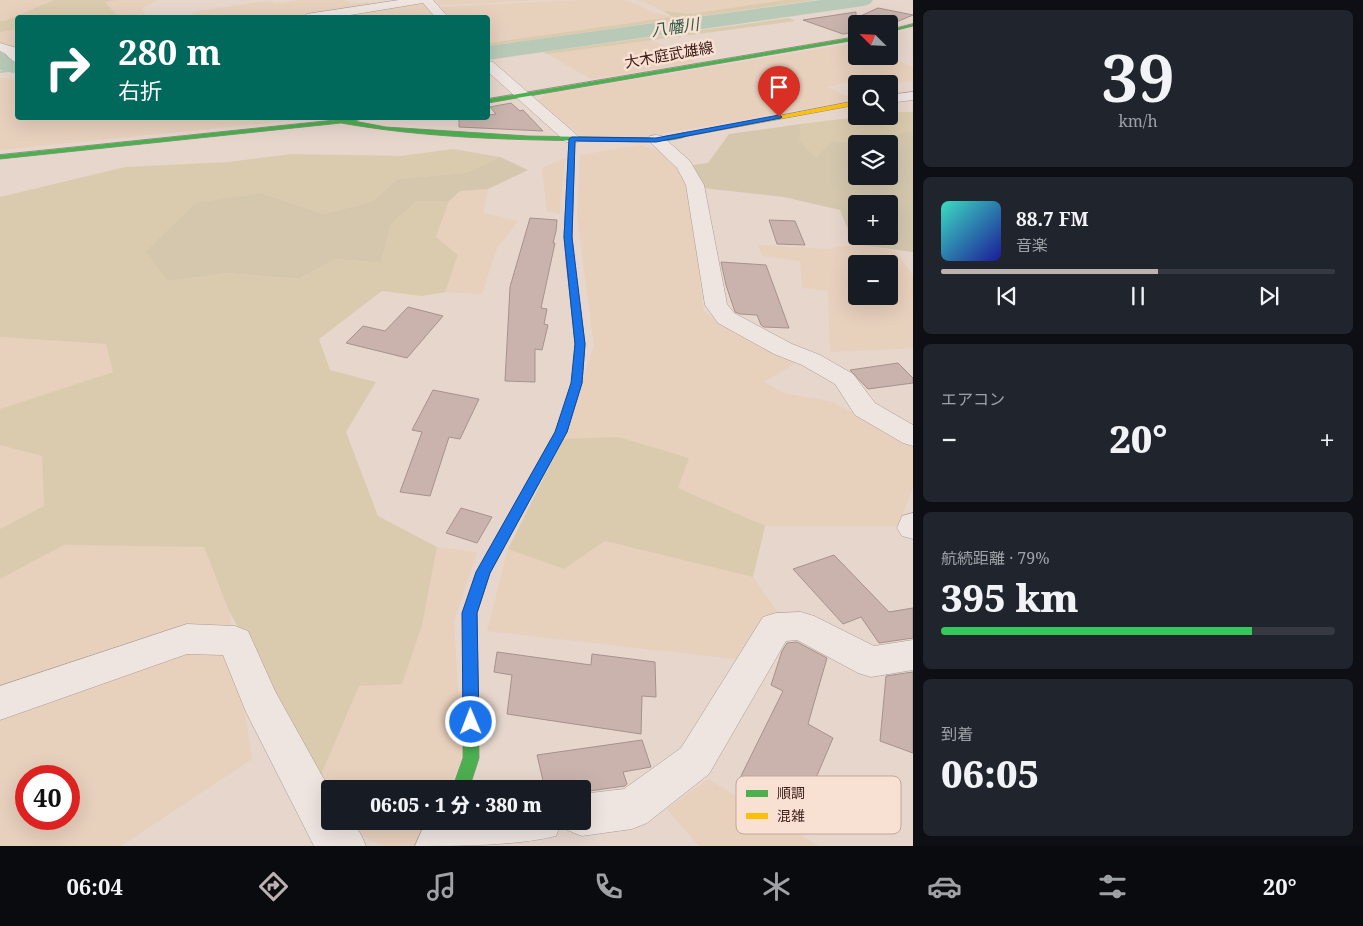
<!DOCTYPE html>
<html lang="ja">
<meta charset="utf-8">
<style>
:root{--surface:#171b24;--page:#20242c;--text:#f1f3f6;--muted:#9ea1a6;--line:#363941;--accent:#bbb1b0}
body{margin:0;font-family:"Noto Serif","Noto Sans JP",serif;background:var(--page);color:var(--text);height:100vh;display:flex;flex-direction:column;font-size:19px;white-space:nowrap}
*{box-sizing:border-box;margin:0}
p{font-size:16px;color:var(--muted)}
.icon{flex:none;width:28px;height:28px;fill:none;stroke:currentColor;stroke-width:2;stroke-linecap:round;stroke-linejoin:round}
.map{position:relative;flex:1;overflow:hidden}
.panel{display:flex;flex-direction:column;gap:10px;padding:10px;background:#0d0f14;width:450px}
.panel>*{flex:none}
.hud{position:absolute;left:15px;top:15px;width:475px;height:105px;border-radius:5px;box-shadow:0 5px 20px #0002;background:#00695c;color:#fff;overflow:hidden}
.needle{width:32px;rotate:294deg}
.controls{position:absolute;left:848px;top:15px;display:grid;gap:10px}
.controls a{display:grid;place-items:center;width:50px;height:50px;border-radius:5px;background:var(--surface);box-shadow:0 5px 20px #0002;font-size:25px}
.speed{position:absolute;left:15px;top:765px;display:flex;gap:10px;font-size:25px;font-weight:700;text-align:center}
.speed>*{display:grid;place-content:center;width:65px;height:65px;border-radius:50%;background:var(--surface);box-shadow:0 5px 20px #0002;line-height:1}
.speed .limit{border:8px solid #d22;background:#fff;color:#111}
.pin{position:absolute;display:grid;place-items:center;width:42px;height:42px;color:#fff;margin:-51px -21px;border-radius:50% 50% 50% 0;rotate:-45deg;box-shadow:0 0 5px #0007}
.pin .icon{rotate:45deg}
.me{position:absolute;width:55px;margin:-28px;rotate:359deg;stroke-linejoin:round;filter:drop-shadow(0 0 4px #0008)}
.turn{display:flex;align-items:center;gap:18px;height:105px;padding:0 20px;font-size:22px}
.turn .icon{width:65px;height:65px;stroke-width:2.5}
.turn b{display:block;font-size:35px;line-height:42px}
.big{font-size:38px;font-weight:800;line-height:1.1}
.panel .tile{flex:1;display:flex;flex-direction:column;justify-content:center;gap:8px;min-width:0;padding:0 18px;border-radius:8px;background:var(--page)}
.panel .dial{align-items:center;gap:0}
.dial b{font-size:65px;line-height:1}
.song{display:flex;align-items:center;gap:15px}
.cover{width:60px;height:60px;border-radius:8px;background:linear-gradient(135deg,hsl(170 70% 55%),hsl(240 70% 35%))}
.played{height:5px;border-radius:2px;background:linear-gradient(90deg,var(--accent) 55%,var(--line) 55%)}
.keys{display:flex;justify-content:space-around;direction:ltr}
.heat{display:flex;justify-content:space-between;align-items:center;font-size:28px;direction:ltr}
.charge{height:8px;border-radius:4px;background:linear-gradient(90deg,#34c759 79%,var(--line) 0)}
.trip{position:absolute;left:321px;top:780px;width:270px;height:50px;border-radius:5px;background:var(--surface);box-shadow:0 5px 20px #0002;font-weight:800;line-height:50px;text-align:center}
.menu{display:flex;height:80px;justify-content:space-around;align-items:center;background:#090b0e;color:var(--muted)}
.menu .icon{width:35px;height:35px}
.menu .on{color:var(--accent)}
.menu b{font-size:22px;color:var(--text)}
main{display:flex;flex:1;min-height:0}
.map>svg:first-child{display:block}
.farmland{fill:#e7d0bc;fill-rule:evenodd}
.green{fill:#dacbae}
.cemetery{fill:#d4c7ae;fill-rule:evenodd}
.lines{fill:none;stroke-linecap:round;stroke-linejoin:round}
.stream{fill:#b8c9b8;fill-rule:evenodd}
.river{fill:#b8c9b8;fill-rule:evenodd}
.building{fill:#cab3ad;stroke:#a7918c}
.street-casing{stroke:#ac9c96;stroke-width:1}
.fast-casing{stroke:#9b8c86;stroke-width:1}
.slow-casing{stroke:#9b8c86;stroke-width:1}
.street{fill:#eee4e0;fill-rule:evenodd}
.fast{fill:#4caf50;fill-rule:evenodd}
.slow{fill:#ffc107;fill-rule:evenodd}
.route{fill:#1a73e8;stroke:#114b97}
.labels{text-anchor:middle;stroke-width:5;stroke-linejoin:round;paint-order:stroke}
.far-street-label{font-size:15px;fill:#3c211d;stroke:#f8e0d3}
.far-water-label{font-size:16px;font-style:italic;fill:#2b5c48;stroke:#f8e0d3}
.key{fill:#f8e0d3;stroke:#c0a79c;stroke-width:1}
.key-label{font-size:14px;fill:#3c211d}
</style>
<main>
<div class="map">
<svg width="913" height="846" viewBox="0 0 913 846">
<rect width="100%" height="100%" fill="#e6d6cc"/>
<g class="farmland">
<polygon points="0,0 54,0 56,1 7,20 0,21"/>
<polygon points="116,0 158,0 142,8 147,18 113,17 119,17 105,1"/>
<polygon points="300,0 344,0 351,4 367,2 376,6 297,18 196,17 191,12 268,1 276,4"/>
<polygon points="435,0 541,0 439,5"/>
<polygon points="582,0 623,0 639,5 654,13 674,17 488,43 488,18 447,17 438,7"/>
<polygon points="636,0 785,0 690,14 663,11 647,3"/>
<polygon points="411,3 426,3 437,18 323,18"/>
<polygon points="17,29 17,48 0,43 0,32"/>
<polygon points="650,40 698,62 591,79 547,54"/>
<polygon points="856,43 856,56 888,56 913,67 913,81 896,83 887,79 853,84 845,83 827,87 856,100 632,139 580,135 537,102 546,94"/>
<polygon points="0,78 17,79 18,118 318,118 0,150"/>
<polygon points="640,145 659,151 679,165 689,194 704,312 796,363 764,382 784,393 833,402 913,445 913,488 898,526 765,526 678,488 689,457 563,439 594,346 577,216 580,155"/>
<polygon points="565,158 560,214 547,211 542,168"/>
<polygon points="488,189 483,213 518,221 497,248 482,294 445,292 458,255 436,237 449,201 460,191"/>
<path d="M854,244L896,251L913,276V348L830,352L828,291L802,288L800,261L762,256L758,245L828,249ZM856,264H889V296H856Z"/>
<polygon points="0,337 107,344 113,372 0,409"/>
<polygon points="0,445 42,456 44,506 0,529"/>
<polygon points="605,541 753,577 779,614 745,660 487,631 508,549 564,569"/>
<path d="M64,545L204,547L229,611L252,759L121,846H0V579ZM26,776H69V819H26Z"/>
<polygon points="437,547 477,552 454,621 462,758 449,789 330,789 330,791 321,775 359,686 422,625"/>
<polygon points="708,779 819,846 699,846 667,809"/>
<polygon points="346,821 435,821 425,846 383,846 351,831"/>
</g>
<g class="green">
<polygon points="54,0 116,0 105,2 119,17 18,18 17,29 0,32 0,21 7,20"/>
<polygon points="785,0 815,0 488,46 488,43 673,17 663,11 690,14"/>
<polygon points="789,18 795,21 547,54 543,52"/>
<polygon points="903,112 913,112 913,183 889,176 889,144 856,144 816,159 798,140 801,124 866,116 889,116 889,113"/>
<polygon points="453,149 500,157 465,173 397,179 373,201 324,214 262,193 168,281 227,273 299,279 335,259 381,263 391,224 417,201 449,201 436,237 458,255 445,292 422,296 382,291 319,339 330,370 376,382 346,432 378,516 437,547 422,625 402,684 359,686 321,775 229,611 204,547 64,545 0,579 0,529 44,506 42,456 0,445 0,409 113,372 106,344 0,337 0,197 125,167 228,162 292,154 401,156"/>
<polygon points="618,437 689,458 678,488 765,526 753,577 605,541 564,569 508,549 563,439"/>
</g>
<g class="cemetery">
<path d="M801,124L799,140L816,158L832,141L858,144L856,176H889V144H881L905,132L913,133V252L854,244L840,210L784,197L703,188L693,165L708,163L729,134ZM856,204H889V236H856Z"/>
<polygon points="500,157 528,170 488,189 460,191 449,201 417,201 391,224 381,263 335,259 299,279 227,273 168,281 146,251 196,203 262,193 324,214 373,201 397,179 465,173"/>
</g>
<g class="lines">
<polygon class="stream" points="18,69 18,71 0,73 0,71"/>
<g class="river">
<polygon points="820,0 873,0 870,4 863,6 488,60 488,46"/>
<polygon points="0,52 18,60 18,74 0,70"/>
</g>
</g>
<g class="building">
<polygon points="878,8 913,15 889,25 865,24 856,20 856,32 843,34 803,20 856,12 856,18"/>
<polygon points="511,103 520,111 523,110 543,131 459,127 459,118 488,118 488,115 496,114 490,107"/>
<polygon points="530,218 557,220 556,231 553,243 555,243 541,308 547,309 544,324 548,325 542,350 535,349 535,382 505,381 510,287"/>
<polygon points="769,220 795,221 805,245 777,244"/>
<polygon points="721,262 766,265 789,328 764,327 761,325 757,315 740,314 735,312 726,285"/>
<polygon points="408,307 443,316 407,358 346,343 363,326 385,331"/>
<polygon points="898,363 913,378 913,383 868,389 850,370"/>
<polygon points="433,390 479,399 460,439 449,437 430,496 400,492 422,432 412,430"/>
<polygon points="461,508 492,517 477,543 446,533"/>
<polygon points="834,555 889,612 913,608 913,638 879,643 861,617 843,624 793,569"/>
<polygon points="797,642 827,658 808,724 833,738 801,813 740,778 783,691 771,685 782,651 787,643"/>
<polygon points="497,652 591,665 592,654 655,662 656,697 642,696 641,734 507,714 512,675 494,672"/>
<polygon points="913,672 913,753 880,741 886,676"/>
<polygon points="642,740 651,767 623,772 627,784 625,786 582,792 582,789 545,789 537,755"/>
</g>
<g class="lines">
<g class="street-casing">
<g id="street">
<polygon points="399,0 433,0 449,18 436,18 423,3 332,18 301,18 307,14"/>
<path d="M0,43L17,48L18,63C10,61 8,54 0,51Z"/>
<polygon points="488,61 493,62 578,136 580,139 578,142 566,142 488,72"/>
<polygon points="913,92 913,100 889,103 889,95"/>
<polygon points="656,135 662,136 690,161 704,185 727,304 734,313 792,344 820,355 853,374 875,403 913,425 913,446 903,443 855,415 835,384 802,365 774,354 718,323 705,305 686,185 677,168 648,140 650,136"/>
<polygon points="913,513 913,539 902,536 897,528 902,516"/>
<polygon points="801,612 814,616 874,646 913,640 913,670 871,677 858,673 797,640 786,641 709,774 647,823 632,829 582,836 567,830 563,821 582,821 582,794 624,789 681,748 763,617 776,613"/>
<path d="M187,624L235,626L248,631L275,691L330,790V821C353,821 357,824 366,846H314L246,712L223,655L187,654L0,720V686Z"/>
<path d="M426,821H562L556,836C514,846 460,846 415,846Z"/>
</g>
</g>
<g class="fast-casing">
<g id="fast">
<polygon points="913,24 913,26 889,32 889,30"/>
<polygon points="856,37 856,40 488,103 488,99"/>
<path d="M355,118L362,119L354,121L386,127L528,136L656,138L688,132L691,134C674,145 620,141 598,141C512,140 425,138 341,123L0,159V155Z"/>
<polygon points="570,256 574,259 585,344 582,383 567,432 490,573 477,613 479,758 469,789 452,789 463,758 463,613 476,573 555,432 572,383 575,344 566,259"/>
</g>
</g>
<g class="slow-casing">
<g id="slow">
<polygon points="856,101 856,105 688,136 685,134"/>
<polygon points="572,137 575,139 572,237 574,259 570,262 566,259 564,237 569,139"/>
</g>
</g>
<use href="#street" class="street"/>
<use href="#fast" class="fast"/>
<use href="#slow" class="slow"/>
</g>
<polygon class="route" points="779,115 782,117 781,118 656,142 575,141 572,237 585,344 582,383 567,432 490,573 477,613 479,722 477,727 471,729 465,727 463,722 462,613 476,572 555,432 571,383 575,344 564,237 569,139 572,137 656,138"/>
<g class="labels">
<g class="far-street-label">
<text transform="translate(669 55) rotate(-10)" y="5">大木庭武雄線</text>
</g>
<g class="far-water-label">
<text transform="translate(675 27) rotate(-8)" y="6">八幡川</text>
</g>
</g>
<rect x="736" y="776" width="165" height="58" rx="8" class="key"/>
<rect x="746" y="790" width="22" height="7" fill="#4caf50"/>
<rect x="746" y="813" width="22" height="6" fill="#ffc107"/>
<g class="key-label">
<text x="777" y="798">順調</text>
<text x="777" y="821">混雑</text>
</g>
</svg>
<div class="controls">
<a><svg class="needle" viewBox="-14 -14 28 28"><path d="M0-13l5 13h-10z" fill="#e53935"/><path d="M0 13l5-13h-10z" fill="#9ea1a6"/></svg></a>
<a><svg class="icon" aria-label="search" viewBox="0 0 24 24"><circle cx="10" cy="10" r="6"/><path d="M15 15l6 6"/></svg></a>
<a><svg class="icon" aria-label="layers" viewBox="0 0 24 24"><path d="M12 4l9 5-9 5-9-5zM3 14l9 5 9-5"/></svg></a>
<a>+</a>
<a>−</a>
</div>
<div class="speed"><div class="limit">40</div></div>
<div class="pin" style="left:779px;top:117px;background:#d93025"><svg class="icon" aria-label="arrive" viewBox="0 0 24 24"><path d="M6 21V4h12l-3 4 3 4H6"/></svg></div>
<svg class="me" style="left:471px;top:722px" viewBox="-20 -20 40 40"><circle r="17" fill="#1a73e8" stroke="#fff" stroke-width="3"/><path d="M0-11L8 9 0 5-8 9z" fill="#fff"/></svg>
<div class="trip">06:05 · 1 分 · 380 m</div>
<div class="hud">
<div class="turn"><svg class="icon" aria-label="right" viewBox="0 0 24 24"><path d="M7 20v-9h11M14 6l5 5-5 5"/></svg><div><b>280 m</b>右折</div></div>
</div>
</div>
<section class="panel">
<div class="tile dial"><b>39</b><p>km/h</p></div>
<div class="tile">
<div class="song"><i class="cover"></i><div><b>88.7 FM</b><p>音楽</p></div></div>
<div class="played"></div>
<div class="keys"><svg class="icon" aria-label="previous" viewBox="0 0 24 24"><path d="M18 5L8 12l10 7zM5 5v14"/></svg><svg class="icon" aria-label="pause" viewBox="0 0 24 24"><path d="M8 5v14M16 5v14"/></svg><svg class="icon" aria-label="next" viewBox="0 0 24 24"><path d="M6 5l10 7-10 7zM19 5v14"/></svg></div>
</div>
<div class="tile"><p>エアコン</p>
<div class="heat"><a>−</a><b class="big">20°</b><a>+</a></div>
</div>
<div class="tile"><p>航続距離 · 79%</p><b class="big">395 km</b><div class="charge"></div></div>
<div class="tile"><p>到着</p><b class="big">06:05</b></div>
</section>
</main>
<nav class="menu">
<b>06:04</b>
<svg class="icon on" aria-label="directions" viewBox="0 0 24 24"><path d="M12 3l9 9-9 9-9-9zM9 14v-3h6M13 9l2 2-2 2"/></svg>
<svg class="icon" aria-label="music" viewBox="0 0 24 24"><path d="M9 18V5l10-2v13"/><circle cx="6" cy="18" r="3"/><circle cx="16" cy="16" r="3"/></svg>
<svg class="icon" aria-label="phone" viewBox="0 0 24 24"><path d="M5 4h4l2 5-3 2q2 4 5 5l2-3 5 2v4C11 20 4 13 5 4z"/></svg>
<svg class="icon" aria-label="climate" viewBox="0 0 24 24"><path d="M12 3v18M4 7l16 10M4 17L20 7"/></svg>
<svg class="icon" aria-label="car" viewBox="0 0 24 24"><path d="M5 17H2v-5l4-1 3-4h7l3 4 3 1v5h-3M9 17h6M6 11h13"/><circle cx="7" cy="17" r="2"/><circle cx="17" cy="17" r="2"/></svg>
<svg class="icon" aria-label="filters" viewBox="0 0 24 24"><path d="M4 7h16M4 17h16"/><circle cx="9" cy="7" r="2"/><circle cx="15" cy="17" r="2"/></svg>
<b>20°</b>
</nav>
